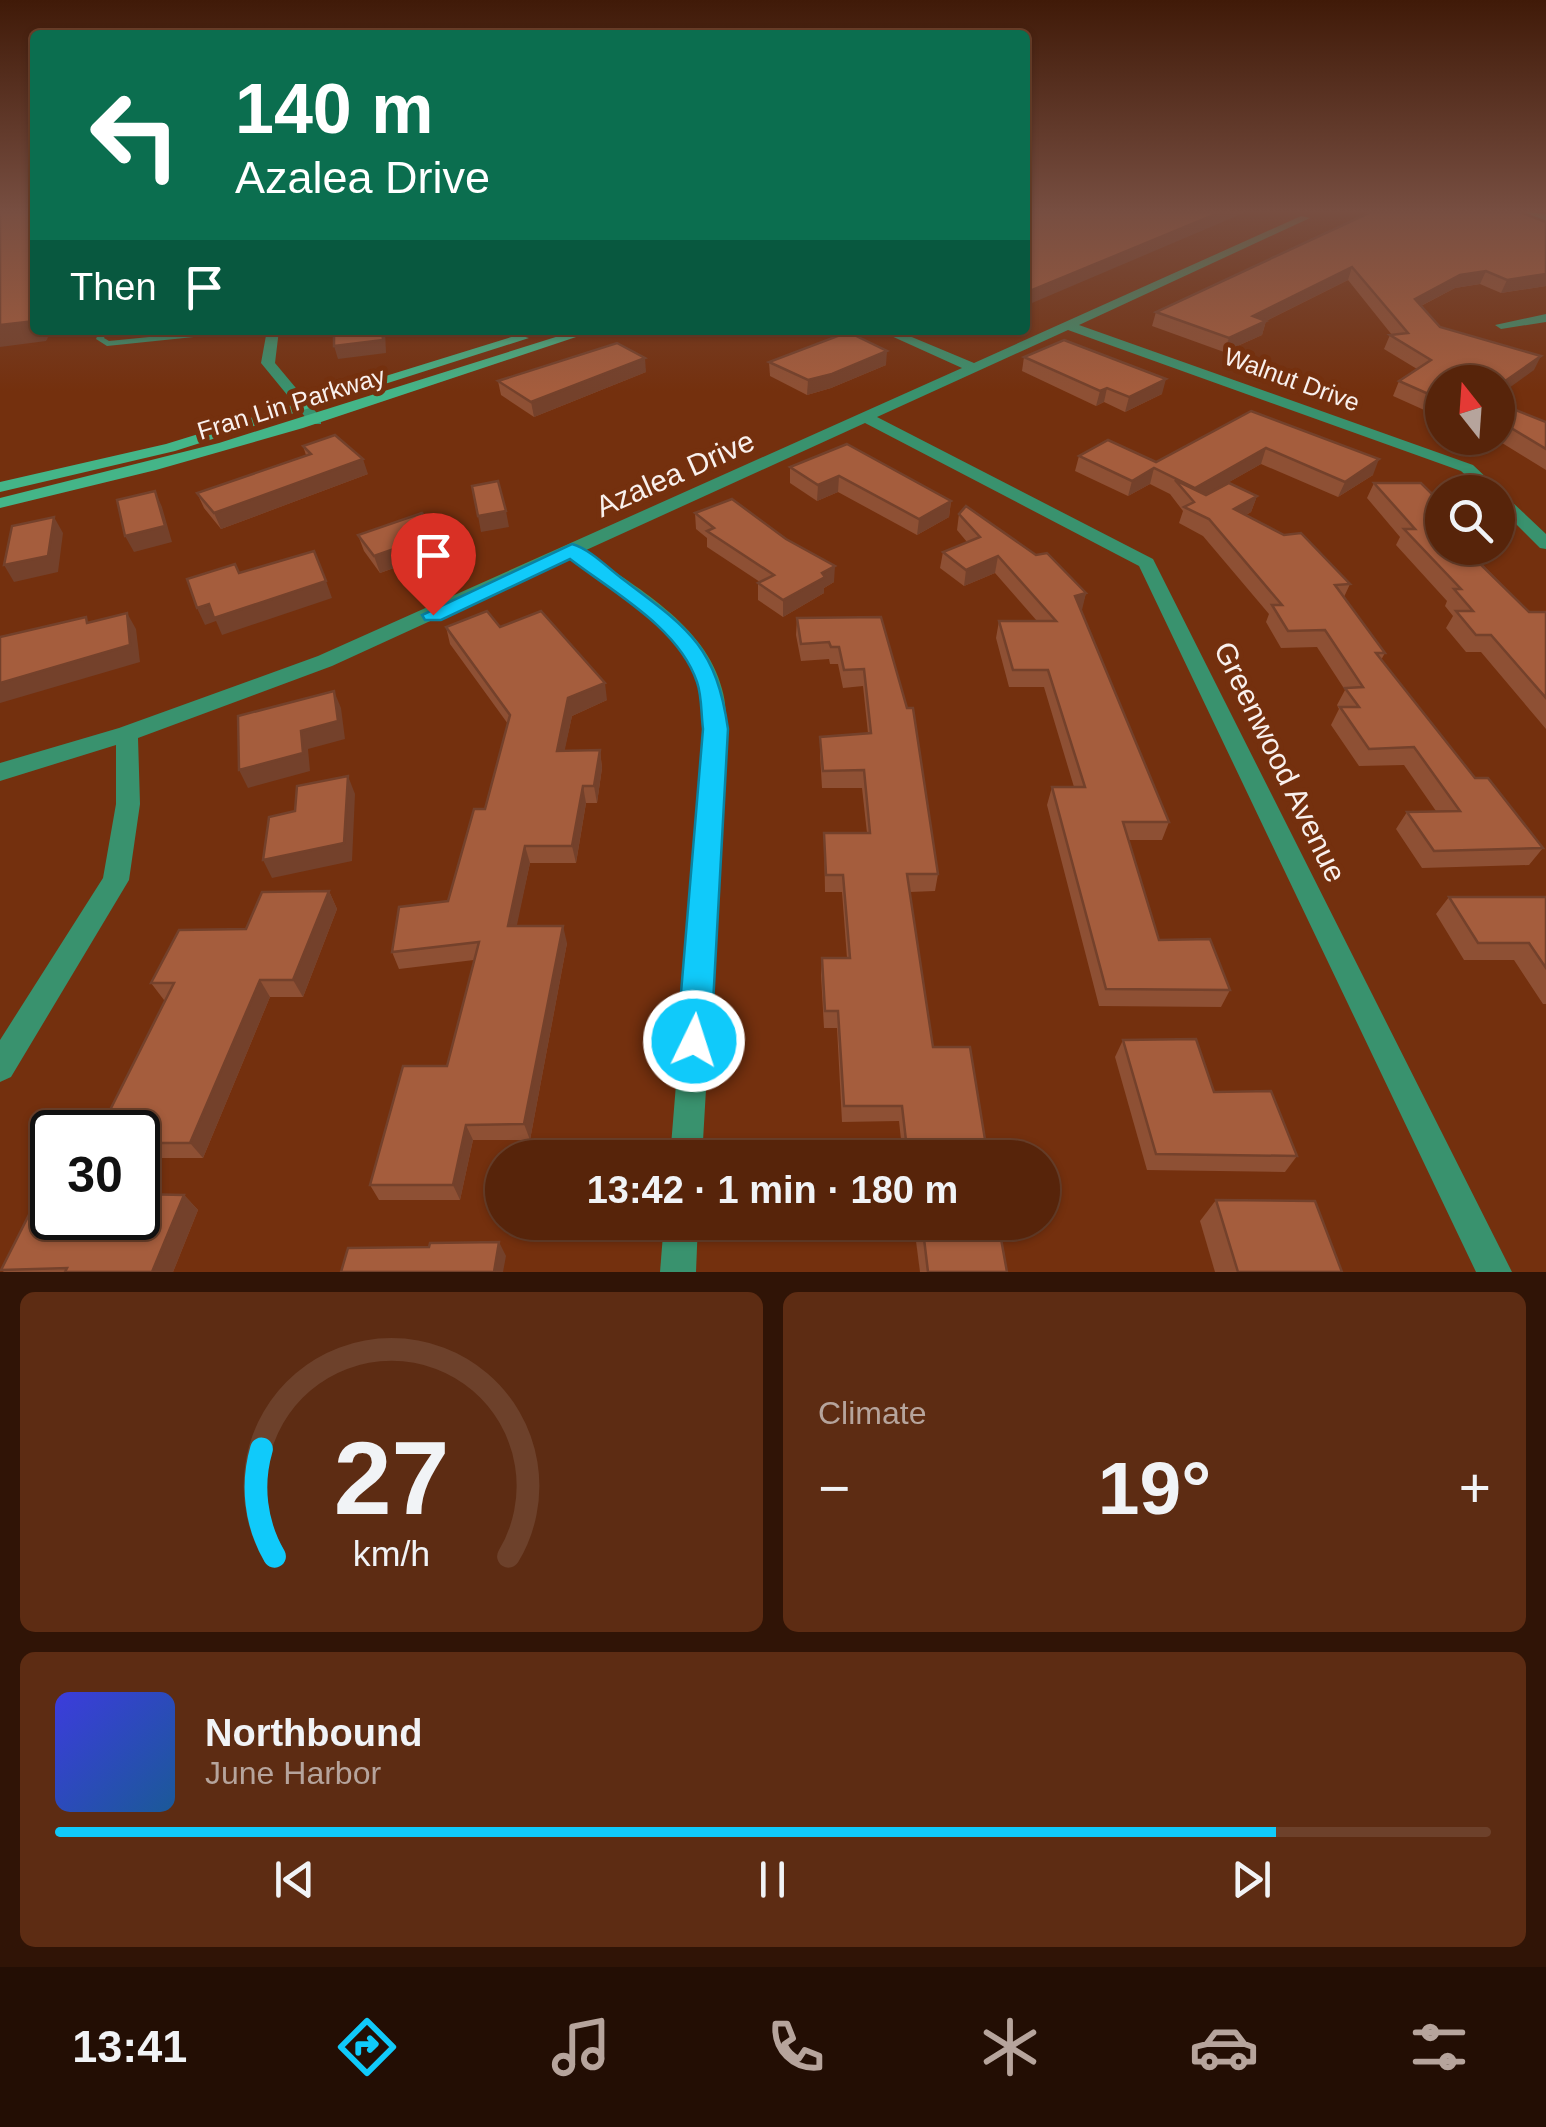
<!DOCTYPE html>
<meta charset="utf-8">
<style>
:root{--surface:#57240a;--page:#5d2c13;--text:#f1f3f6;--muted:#b6a49c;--line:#6d412b;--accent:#10cafa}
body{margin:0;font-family:Arial,sans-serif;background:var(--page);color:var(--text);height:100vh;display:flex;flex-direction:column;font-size:38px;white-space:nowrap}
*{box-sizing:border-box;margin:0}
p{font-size:32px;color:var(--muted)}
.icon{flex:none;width:55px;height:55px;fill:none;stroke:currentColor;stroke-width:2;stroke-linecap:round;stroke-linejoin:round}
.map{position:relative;height:1272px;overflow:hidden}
.sheet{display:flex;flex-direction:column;gap:20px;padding:20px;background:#301406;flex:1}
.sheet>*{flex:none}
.banner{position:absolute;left:30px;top:30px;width:1000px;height:305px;border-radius:10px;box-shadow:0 2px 8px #0004,0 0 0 2px var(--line);background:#0b6e4f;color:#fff;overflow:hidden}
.needle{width:65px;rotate:343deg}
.controls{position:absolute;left:1425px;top:365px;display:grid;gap:20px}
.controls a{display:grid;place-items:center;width:90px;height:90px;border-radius:50%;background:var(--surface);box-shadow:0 2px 8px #0004,0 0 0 2px var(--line);font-size:50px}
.speed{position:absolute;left:30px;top:1110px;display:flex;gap:20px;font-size:50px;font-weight:700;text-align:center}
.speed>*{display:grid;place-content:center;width:130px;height:130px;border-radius:50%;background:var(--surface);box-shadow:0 2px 8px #0004,0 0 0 2px var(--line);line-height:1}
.speed .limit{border:5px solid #111;border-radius:15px;background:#fff;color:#111}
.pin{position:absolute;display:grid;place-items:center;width:85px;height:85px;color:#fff;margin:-102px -42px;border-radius:50% 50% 50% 0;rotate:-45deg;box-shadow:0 0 10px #0007}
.pin .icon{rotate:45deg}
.me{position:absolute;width:110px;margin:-55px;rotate:4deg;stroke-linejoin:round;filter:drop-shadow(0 0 8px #0008)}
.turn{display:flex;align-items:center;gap:35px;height:210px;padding:0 40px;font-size:45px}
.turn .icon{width:130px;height:130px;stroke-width:2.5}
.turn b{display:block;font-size:70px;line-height:85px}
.then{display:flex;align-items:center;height:95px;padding:0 40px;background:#0003;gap:20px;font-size:38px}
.big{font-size:75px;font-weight:800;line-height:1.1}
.sheet .card{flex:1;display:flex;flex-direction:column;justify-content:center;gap:15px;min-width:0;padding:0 35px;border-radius:15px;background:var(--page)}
.sheet .dial{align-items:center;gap:0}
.dial svg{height:260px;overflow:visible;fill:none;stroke:var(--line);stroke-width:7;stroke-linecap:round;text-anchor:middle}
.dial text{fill:var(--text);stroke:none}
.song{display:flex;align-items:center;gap:30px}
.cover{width:120px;height:120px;border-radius:15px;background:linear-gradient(135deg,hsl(240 70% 55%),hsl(210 70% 35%))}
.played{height:10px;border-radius:5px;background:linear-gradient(90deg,var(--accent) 85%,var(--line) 85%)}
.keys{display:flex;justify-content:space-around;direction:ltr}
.heat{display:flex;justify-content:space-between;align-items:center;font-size:55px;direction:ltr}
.sheet .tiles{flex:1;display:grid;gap:20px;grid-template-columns:1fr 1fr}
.card:last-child{grid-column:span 2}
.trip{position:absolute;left:485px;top:1140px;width:575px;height:100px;border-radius:50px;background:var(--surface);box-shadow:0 2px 8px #0004,0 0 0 2px var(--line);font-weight:800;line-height:100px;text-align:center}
.tab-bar{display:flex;height:160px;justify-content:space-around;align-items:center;background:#230e04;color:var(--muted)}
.tab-bar .icon{width:70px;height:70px}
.tab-bar .active{color:var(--accent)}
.tab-bar b{font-size:45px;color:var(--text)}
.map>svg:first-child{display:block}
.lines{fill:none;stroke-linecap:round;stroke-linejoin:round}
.lane{fill:#39926e;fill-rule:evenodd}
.street{fill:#39926e;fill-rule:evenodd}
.secondary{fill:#44b588;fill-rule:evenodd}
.wall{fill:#8e5034}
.shaded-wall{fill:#74412b}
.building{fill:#a55d3d;stroke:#74412b;stroke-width:2.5}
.route{fill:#10cafa;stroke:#0a83a2;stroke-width:2.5}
.labels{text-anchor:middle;stroke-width:10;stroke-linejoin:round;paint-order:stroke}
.far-street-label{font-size:25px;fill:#f9f0ed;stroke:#74300e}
.street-label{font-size:30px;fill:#f9f0ed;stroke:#74300e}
</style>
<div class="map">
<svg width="1546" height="1272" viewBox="0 0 1546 1272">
<rect width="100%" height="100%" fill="#74300e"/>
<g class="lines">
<polygon class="lane" points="100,330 108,330 104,338 109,341 219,330 246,330 242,332 107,346 96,339"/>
<g class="street">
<polygon points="1526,212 1546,214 1546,221 1528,214"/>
<path d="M1301,216L1310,218L1079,325L1473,465L1546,534V549L1540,548L1498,506V492H1484L1461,471L1068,330L877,417L1153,559L1512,1272H1476L1139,566L865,423L584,551C634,586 706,625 722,689C726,702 726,716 727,729L702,1158H670L705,729C704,714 705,697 699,682C677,625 616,591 570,557L332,666L138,738L140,804L129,880L11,1077L0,1082V1040L103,878L116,804V745L0,781V763L119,728L318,656L962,368L878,330H895L974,363Z"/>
<polygon points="1546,314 1546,322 1501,329 1495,325"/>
<polygon points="267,330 279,330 275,363 321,418 321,424 311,424 261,363"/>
<polygon points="664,1222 698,1222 696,1272 660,1272"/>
</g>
<g class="secondary">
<polygon points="578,330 597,330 303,428 156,470 0,508 0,498 219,443"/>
<polygon points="518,335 529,338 175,451 0,492 0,482 166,444"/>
</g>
</g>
<g class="wall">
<polygon points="1546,222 1546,286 1501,293 1480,284 1455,288 1421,306 1440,327 1534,370 1442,382 1442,418 1393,396 1399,381 1417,369 1384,349 1390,335 1392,335 1348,280 1266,321 1262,335 1224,352 1152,326 1156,312"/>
<polygon points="936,330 967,330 952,336"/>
<polygon points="1024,357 1162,394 1125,412 1104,402 1096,406 1022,371"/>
<polygon points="769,362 886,365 831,388 807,395 770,376"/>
<polygon points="646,372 534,417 501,395 498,381"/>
<polygon points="1498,403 1546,422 1546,470 1494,438 1498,438"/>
<polygon points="1251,411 1373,475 1338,497 1261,464 1206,495 1257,496 1251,512 1246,515 1350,584 1344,597 1385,653 1381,660 1475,778 1543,848 1529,865 1422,868 1396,829 1407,812 1436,811 1404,765 1359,766 1331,725 1339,709 1337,705 1345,690 1317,647 1281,648 1266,622 1269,614 1203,536 1179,523 1183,511 1170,494 1150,484 1128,496 1075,471 1079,456 1156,462"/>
<polygon points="847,444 951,501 949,517 917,535 838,492 817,501 790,483 790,467"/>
<polygon points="303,446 368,474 221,529 204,508 197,493 306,455"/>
<polygon points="1374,483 1442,548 1495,548 1487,562 1480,562 1529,612 1546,612 1546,729 1481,652 1466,652 1446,628 1453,616 1445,606 1447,601 1396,545 1400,537 1367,498"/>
<polygon points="695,513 834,582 824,588 824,593 783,617 758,600 758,583 760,582 707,547 707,538 696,529"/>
<polygon points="959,514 1086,593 1081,610 1169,822 1162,840 1128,840 1159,940 1230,990 1221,1007 1099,1006 1047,805 1052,787 1074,787 1044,687 1009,687 996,638 999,621 1037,621 995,573 964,586 940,568 943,552 967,542 957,530"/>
<polygon points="358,535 444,550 380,573 364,551"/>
<polygon points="881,617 938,874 935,891 910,892 933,1047 988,1158 903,1158 899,1121 842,1122 837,1028 824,1028 821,975 822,958 847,958 842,892 825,892 824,833 867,833 862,788 822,788 820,754 820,737 868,733 863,686 843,688 838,664 830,664 829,659 801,661 796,635 797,618"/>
<polygon points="446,627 500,627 607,700 572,716 564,751 600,750 602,768 597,803 586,803 576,863 530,863 516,926 567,943 530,1140 473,1140 460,1200 379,1200 370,1185 447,1066 474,960 399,969 392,952 448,901 485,809 508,724 450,644"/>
<polygon points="329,891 337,909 303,997 270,997 203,1158 138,1158 138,1132 166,1000 164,1000 151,983 246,929"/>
<polygon points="1449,897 1546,897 1546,1004 1543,1004 1514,960 1464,960 1436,914"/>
<polygon points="1123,1040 1214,1092 1297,1156 1285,1172 1147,1170 1115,1057"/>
<polygon points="184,1195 198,1210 173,1272 4,1272 1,1270"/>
<polygon points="1216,1200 1342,1272 1215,1272 1200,1221"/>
<polygon points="920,1222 998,1222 1007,1272 920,1272 916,1241"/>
</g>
<g class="shaded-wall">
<polygon points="1221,212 1246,212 1025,306 1025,293"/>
<polygon points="1352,267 1348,280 1266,321 1262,335 1224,352 1229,338 1253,316"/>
<polygon points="1486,271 1480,284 1455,288 1409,312 1415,299 1460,275"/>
<polygon points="1546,274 1546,286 1501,293 1507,280"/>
<polygon points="35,321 35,330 52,330 46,341 0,347 0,325"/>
<polygon points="382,330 385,330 386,353 338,359 334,346"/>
<polygon points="953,330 967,330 952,336"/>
<polygon points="887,351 886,365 831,388 807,395 808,380"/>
<polygon points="1541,356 1534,370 1498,396 1498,386"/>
<polygon points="645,358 646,372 534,417 531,402"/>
<polygon points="1166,379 1162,394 1125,412 1129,397"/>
<polygon points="1107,388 1104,402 1096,406 1100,391"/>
<polygon points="1266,448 1261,464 1194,502 1192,499 1195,488"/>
<polygon points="363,459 368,474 221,529 214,513"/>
<polygon points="1379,459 1373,475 1338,497 1345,482"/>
<polygon points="1154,468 1150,484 1128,496 1132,481"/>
<polygon points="839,476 838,492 817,501 818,485"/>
<polygon points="155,491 162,507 172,542 134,552 125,536"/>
<polygon points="1257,496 1251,512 1228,525 1234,509"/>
<polygon points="951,501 949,517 917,535 919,519"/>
<polygon points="506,511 509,527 481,532 478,516"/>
<polygon points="54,517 63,533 58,572 14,582 4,565"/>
<polygon points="440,533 444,550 380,573 374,556"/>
<polygon points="998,556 995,573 964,586 966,570"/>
<polygon points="835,566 834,582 824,588 824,593 783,617 783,600"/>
<polygon points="326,581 332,598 222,635 216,621 205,625 197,608"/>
<polygon points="1086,593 1082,610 1070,613 1075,596"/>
<polygon points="127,613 136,629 140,662 0,703 0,683"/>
<polygon points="605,683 607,700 572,716 561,768 557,751 568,698"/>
<polygon points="334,691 341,708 345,739 308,749 310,771 248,788 239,770 301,731"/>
<polygon points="600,750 602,768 597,803 594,786"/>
<polygon points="348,776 355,794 352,861 272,878 263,860"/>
<polygon points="583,786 586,803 576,863 572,846"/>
<polygon points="525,846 530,863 513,944 508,926"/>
<polygon points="329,891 337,909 303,997 293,980"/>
<polygon points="563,926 567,943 530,1140 524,1124"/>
<polygon points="260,980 270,997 203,1158 190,1143"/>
<polygon points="466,1125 473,1140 460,1200 453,1185"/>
<polygon points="184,1195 198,1210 173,1272 152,1272"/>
<polygon points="499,1242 506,1256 503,1272 494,1272"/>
</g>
<g class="building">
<polygon points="0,212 35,212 35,321 0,325"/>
<polygon points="1025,212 1221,212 1025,293"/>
<polygon points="1371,212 1520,212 1546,222 1546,274 1507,280 1486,271 1460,275 1415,299 1440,327 1541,356 1498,386 1498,382 1442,382 1442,400 1399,381 1431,360 1390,335 1408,333 1352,267 1253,316 1266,321 1229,338 1156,312"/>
<polygon points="334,330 382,330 383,340 334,346"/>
<polygon points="848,332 887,351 832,374 808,380 769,362"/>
<polygon points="1064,340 1166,379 1129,397 1107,388 1100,391 1024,357"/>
<polygon points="617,343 645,358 531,402 498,381"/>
<polygon points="1498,403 1546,422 1546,449 1498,420"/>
<polygon points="1251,411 1379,459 1345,482 1266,448 1195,488 1154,468 1132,481 1079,456 1108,440 1156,462"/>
<polygon points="335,435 363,459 214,513 197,493 311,454 303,446"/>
<polygon points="847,444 951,501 919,519 839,476 818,485 790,467"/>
<polygon points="1175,480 1206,495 1229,483 1257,496 1234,509 1284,535 1301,533 1350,584 1335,585 1385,653 1376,653 1475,778 1488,778 1543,848 1434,851 1407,812 1460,811 1414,747 1369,749 1340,707 1359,707 1345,688 1363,687 1325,630 1288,631 1272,605 1282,605 1209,519 1184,507 1194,502"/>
<polygon points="498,481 506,511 478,516 472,486"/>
<polygon points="1374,483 1421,483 1431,493 1442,493 1442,548 1464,548 1529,612 1546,612 1546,698 1491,635 1476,635 1456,611 1473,611 1454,589 1461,589 1404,529 1415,529"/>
<polygon points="155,491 165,526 125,536 117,500"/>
<polygon points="732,499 786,539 835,566 822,573 825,577 783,600 758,583 774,575 707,531 714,528 695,513"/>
<polygon points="966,506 1036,555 1047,553 1086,593 1075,596 1169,822 1123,822 1159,940 1210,939 1230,990 1106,989 1052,787 1085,787 1048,670 1013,670 999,621 1056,621 998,556 966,570 943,552 980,537 959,514"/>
<polygon points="422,513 440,533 374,556 358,535"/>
<polygon points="54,517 48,556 4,565 12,526"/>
<polygon points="314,551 326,581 214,618 209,604 197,608 187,579 235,564 239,573"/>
<polygon points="487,611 500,627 541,611 605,683 568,698 557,751 600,750 594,786 583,786 572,846 525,846 508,926 563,926 524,1124 466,1125 453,1185 370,1185 403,1066 447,1066 479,942 392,952 399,907 448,901 474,809 485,809 510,715 446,627"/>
<polygon points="127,613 130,645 0,683 0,637 86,617 87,623"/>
<polygon points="881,617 907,708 913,708 938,874 907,874 933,1047 970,1047 988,1158 908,1158 902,1106 844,1106 838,1011 825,1011 822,958 850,958 843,875 826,875 824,833 870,833 864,770 823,771 820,737 871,733 864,669 844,670 839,647 831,647 829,642 801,644 797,618"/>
<polygon points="334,691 338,721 301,731 303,753 239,770 238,716"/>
<polygon points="348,776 344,843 263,860 269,817 295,811 297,786"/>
<polygon points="329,891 293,980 260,980 190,1143 138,1143 138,1132 99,1132 174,983 151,983 179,930 246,929 262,892"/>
<polygon points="1449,897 1546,897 1546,968 1529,943 1478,943"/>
<polygon points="1196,1039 1214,1092 1271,1091 1297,1156 1156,1154 1123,1040"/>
<polygon points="40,1193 52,1193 52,1218 138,1218 138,1194 184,1195 152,1272 65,1272 67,1268 1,1270"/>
<polygon points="1216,1200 1315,1201 1342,1272 1238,1272"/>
<polygon points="922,1222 998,1222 1007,1272 928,1272"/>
<polygon points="499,1242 494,1272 341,1272 348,1248 429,1247 430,1243"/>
</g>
<linearGradient id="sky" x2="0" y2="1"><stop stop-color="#401a08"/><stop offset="0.54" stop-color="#774e41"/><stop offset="1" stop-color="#774e41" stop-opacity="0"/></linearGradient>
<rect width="1546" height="391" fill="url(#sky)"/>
<path class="route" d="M572,544C590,549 608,568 624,580C688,628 716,646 728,729L711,1041L706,1052L694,1057L682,1052L677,1041L703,729C701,714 702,696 697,682C679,628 613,592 570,559L441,620H425L422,615Z"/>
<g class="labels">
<g class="far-street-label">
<text transform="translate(1292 379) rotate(20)" y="9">Walnut Drive</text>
<text transform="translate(291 403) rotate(-17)" y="9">Fran Lin Parkway</text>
</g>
<g class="street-label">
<text transform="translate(675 474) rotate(-24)" y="10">Azalea Drive</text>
<text transform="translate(1280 762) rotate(64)" y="10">Greenwood Avenue</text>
</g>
</g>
</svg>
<div class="controls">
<a><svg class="needle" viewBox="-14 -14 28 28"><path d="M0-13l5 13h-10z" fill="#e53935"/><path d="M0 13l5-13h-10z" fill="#b6a49c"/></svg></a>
<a><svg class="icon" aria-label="search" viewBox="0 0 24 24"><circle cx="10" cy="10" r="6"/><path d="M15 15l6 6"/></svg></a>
</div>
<div class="speed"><div class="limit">30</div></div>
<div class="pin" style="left:433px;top:615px;background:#d93025"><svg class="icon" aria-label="arrive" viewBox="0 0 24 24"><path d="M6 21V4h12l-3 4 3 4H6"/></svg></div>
<svg class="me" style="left:694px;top:1041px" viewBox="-20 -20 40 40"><circle r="17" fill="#10cafa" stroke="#fff" stroke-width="3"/><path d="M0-11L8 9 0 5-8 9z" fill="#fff"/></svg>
<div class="trip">13:42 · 1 min · 180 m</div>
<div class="banner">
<div class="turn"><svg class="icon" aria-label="left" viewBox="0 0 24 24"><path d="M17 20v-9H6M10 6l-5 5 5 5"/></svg><div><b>140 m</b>Azalea Drive</div></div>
<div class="then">Then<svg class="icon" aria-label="arrive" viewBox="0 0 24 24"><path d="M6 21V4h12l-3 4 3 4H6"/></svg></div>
</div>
</div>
<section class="sheet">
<div class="tiles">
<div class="card dial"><svg viewBox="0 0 100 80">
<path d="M14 69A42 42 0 1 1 86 69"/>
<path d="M14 69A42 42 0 0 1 10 36" stroke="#10cafa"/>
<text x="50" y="56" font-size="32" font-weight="700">27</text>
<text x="50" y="72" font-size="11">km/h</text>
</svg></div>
<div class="card"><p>Climate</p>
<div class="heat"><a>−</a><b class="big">19°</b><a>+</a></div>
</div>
<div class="card">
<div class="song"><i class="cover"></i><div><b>Northbound</b><p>June Harbor</p></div></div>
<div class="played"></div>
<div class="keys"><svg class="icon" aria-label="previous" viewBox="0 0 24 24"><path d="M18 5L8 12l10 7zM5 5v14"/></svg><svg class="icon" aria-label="pause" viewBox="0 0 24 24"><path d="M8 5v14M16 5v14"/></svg><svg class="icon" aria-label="next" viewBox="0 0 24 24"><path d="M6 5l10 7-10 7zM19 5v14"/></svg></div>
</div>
</div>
</section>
<nav class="tab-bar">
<b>13:41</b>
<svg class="icon active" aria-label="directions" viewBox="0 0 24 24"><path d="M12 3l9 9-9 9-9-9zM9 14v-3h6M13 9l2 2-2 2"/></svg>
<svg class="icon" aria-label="music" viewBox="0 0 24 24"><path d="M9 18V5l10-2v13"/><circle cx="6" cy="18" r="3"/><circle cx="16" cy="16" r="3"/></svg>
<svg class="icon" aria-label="phone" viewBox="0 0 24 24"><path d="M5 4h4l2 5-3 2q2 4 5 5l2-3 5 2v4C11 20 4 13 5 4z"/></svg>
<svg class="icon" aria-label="climate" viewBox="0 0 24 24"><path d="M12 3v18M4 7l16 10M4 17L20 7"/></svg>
<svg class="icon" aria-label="car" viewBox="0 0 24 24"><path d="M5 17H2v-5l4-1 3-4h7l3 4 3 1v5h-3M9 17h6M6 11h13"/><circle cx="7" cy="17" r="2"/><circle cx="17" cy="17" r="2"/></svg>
<svg class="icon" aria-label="filters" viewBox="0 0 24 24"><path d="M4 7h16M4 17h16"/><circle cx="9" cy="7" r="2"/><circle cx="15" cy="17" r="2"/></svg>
</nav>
